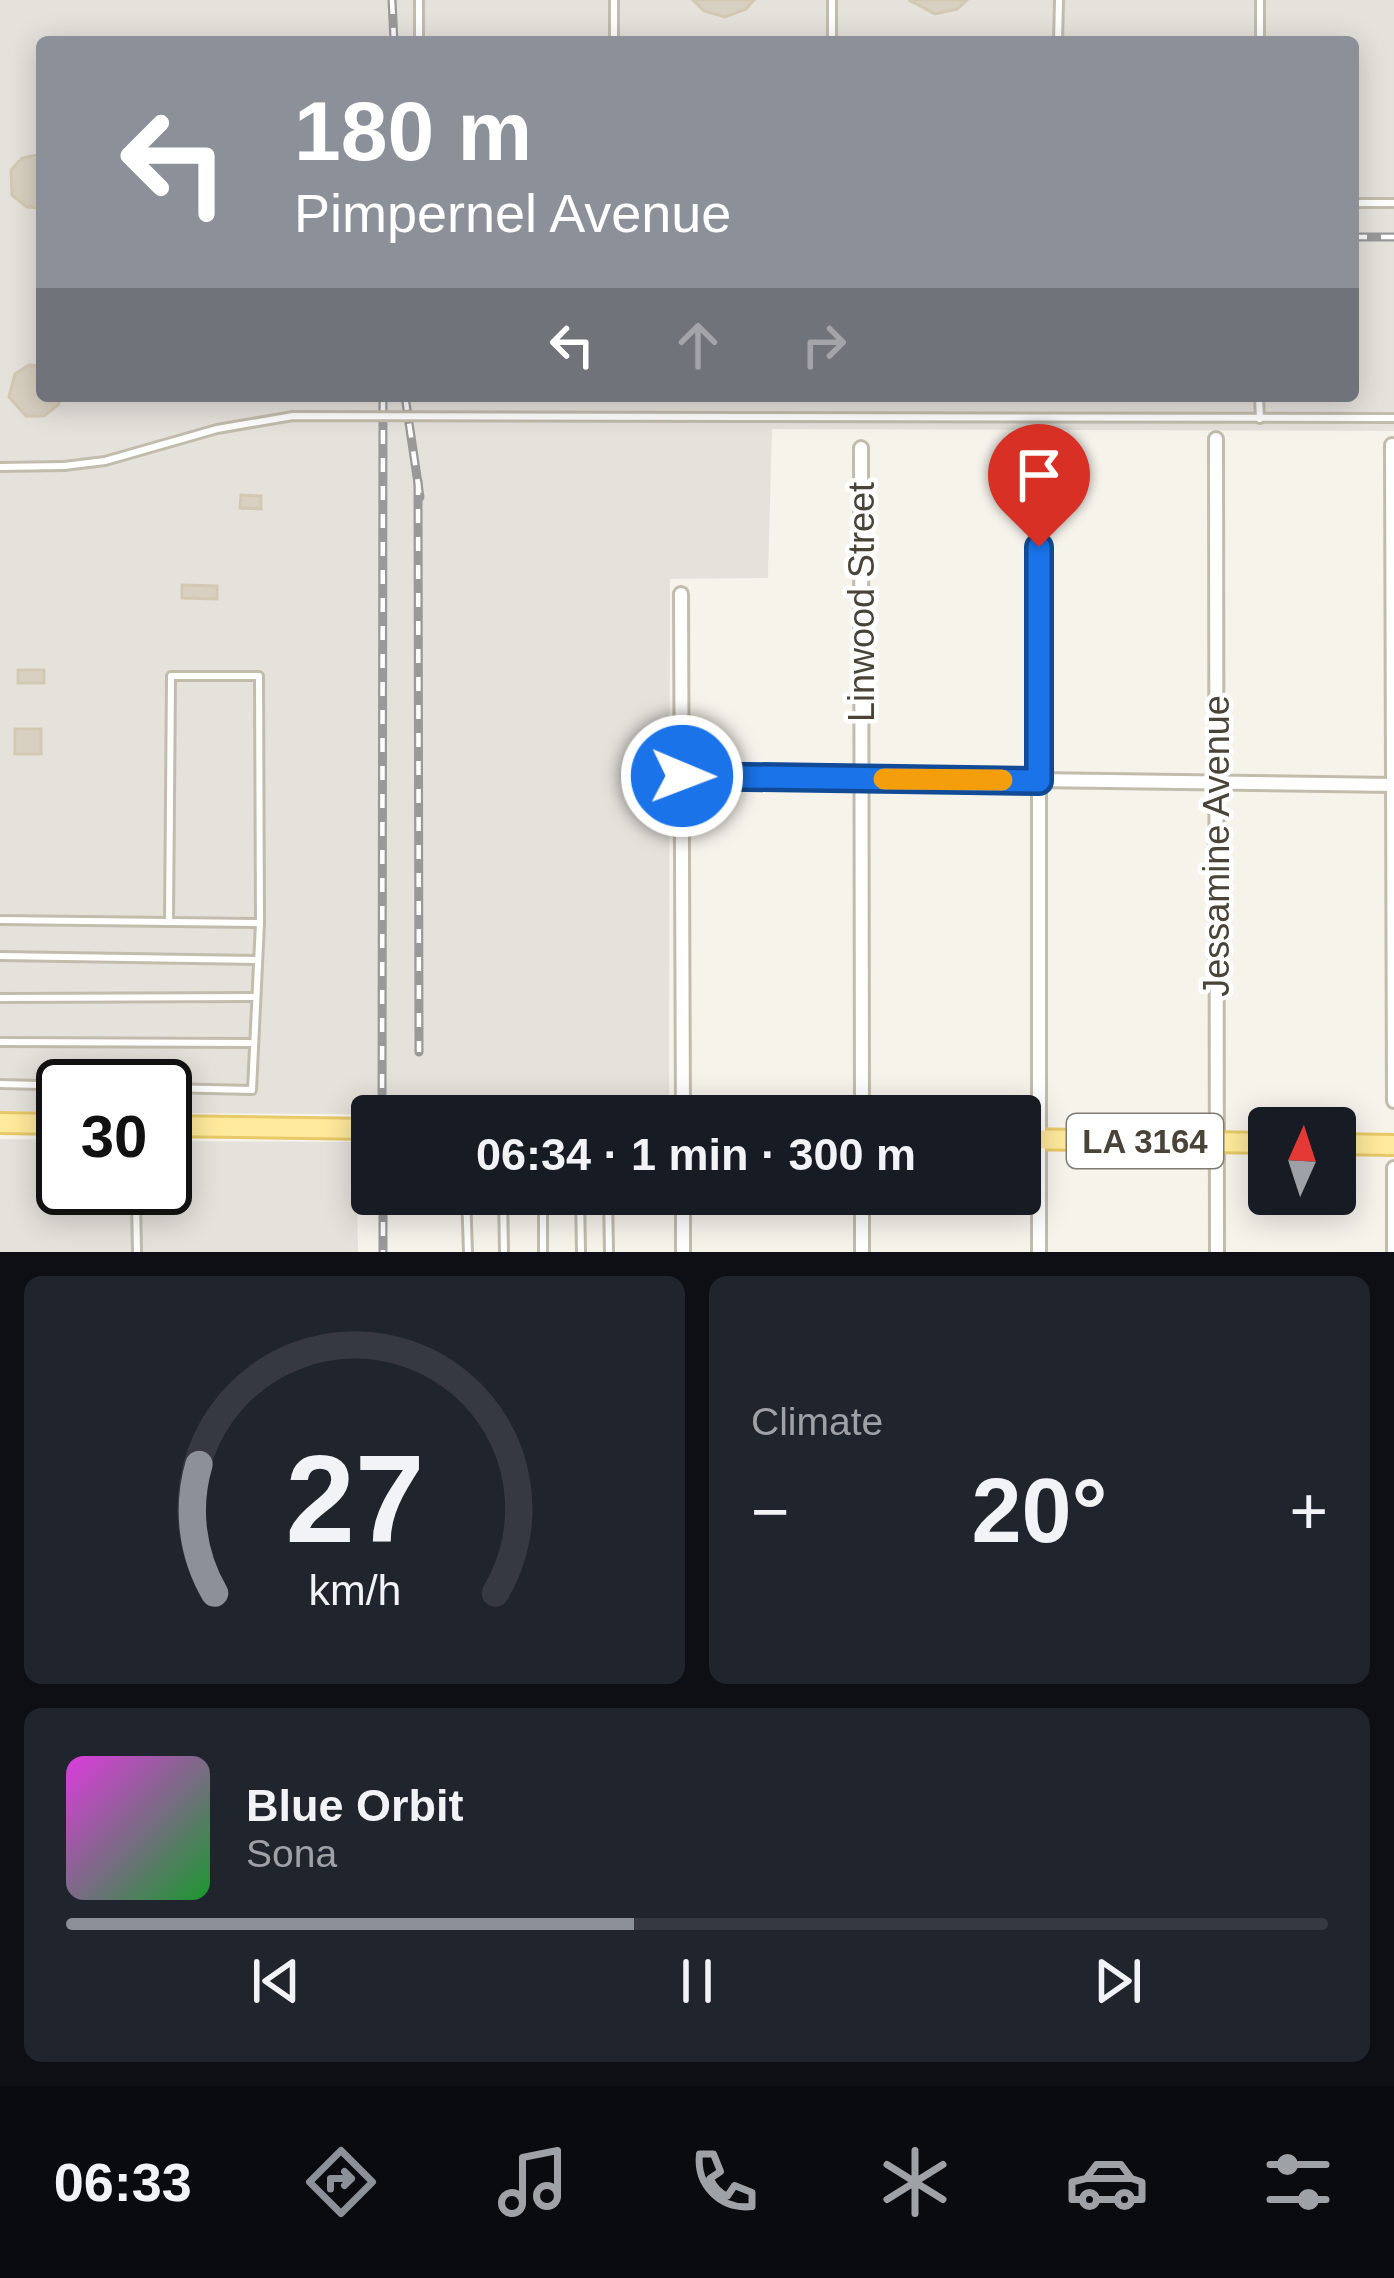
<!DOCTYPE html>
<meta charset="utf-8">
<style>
:root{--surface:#171b24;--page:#20242c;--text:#f1f3f6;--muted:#9ea1a6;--line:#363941;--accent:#8c9099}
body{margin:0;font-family:Helvetica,sans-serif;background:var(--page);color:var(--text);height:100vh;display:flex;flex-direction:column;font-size:45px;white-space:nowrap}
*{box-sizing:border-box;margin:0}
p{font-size:39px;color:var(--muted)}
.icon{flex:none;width:66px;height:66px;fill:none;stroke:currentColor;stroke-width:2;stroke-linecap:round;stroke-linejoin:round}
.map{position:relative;height:1252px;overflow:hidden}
.panel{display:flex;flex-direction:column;gap:24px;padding:24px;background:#0d0f14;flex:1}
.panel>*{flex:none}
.hud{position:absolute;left:36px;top:36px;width:1323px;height:366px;border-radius:12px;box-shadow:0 6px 30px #0003;background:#8c9099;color:#fff;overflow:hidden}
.needle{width:78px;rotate:3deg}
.tools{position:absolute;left:1248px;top:1107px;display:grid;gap:24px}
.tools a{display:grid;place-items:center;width:108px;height:108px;border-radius:12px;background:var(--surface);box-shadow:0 6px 30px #0003;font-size:60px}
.speed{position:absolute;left:36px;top:1059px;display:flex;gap:24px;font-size:60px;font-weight:700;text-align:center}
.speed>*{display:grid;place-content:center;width:156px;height:156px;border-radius:50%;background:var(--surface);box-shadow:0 6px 30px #0003;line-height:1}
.speed .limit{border:6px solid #111;border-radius:18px;background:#fff;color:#111}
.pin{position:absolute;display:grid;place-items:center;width:102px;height:102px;color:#fff;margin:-123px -51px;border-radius:50% 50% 50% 0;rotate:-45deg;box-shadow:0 0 12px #0007}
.pin .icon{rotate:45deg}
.me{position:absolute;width:132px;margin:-66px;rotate:91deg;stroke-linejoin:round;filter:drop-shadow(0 0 9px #0008)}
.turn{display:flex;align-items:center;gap:42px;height:252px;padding:0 60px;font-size:54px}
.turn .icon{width:156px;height:156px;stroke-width:2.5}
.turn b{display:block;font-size:84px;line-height:102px}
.lanes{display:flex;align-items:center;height:114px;padding:0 60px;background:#0003;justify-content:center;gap:60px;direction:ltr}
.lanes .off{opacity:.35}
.big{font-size:90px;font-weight:600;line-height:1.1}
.panel .widget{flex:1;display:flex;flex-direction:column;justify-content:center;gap:18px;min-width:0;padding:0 42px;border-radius:18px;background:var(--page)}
.panel .dial{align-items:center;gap:0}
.dial svg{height:312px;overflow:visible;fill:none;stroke:var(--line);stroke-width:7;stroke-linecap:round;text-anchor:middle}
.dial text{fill:var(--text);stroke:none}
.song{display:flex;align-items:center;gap:36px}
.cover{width:144px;height:144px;border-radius:18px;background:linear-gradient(135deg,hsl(300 70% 55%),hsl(130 70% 35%))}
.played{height:12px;border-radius:6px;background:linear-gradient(90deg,var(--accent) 45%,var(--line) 45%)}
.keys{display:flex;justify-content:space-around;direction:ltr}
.heat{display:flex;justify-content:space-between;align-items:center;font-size:66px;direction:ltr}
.panel .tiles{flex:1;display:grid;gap:24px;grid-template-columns:1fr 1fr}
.widget:last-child{grid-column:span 2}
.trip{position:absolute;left:351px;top:1095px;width:690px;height:120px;border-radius:12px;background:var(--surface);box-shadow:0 6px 30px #0003;font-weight:600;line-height:120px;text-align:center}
.menu{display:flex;height:192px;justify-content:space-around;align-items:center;background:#090b0e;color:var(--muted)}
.menu .icon{width:84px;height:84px}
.menu .current{color:var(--accent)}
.menu b{font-size:54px;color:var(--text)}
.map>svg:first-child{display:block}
.industrial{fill:#e5e2dc;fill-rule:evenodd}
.building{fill:#d8d0c0;stroke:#d3c9b3;stroke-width:3}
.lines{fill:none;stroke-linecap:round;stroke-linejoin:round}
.service-casing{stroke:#c2bcad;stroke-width:12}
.pedestrian-casing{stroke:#c2bcad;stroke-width:15}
.minor-casing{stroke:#c2bcad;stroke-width:18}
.primary-casing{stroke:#e7c968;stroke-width:24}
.service{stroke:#fff;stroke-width:6}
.pedestrian{stroke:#fff;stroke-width:9}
.minor{stroke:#fff;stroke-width:12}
.primary{stroke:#ffe99b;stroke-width:18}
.rail-casing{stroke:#999;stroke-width:9}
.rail{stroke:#fff;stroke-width:4.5;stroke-dasharray:14;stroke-linecap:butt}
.service-bridge-casing{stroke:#c2bcad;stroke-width:12;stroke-linecap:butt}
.service-bridge{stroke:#fff;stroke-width:6}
.route-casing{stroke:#114b97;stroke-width:30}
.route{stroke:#1a73e8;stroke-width:21}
.slow{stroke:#f59e0b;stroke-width:21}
.labels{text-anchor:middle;stroke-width:9;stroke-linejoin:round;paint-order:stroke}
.shield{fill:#fff;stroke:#807c74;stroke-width:3}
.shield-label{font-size:33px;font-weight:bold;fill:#4a4438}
.street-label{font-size:36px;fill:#4a4438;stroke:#fff}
</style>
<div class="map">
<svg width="1394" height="1252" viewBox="0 0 1394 1252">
<rect width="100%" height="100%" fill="#f6f3eb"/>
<g class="industrial">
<path d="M0,0H1394V431L772,429L768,578L670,579L669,1116L165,1113V1086H63V1112L0,1111ZM42,42H1353V396H42Z"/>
<polygon points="0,1139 63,1140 63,1188 165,1188 165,1141 356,1142 358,1252 0,1252"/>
</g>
<g class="building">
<polygon points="693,0 754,0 746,9 725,17 704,11"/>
<polygon points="909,0 967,0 957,9 935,14"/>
<polygon points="42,154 42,208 27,207 12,195 11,170 22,158"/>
<polygon points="29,365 42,366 42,396 62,396 58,405 44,416 26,416 9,397 15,374"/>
<polygon points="241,495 261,496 261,509 240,508"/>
<polygon points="182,585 217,586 217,599 182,598"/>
<rect x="18" y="670" width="26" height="13"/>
<rect x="15" y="729" width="26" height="25"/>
</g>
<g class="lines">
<g class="service-casing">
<g id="service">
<polyline points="614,0 614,42"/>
<polyline points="419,42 419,0"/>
<polyline points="832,42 832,0"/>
<polyline points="1058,42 1059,0"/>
<polyline points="1260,42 1260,0"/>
<polyline points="1353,203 1394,203"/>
<polyline points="1061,396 1190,396"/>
<polyline points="1259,396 1260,419"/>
<polyline points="746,417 1394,418"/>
<polyline points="0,467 64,466"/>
<polyline points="0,920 260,923"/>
<polyline points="0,956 258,960"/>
<polyline points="0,998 256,997"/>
<polyline points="0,1042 254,1043"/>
<polyline points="0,1084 80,1086"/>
<polyline points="165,1088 252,1090 260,923 259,676 171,676 169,922"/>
<polyline points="466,1194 468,1252"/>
<polyline points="503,1194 504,1252"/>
<polyline points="580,1194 581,1252"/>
<polyline points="608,1194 609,1252"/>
<polyline points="136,1200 137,1252"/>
<polyline points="543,1252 543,1194"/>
</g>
</g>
<g class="pedestrian-casing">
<polyline id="pedestrian" points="452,1116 452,1111"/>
</g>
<g class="minor-casing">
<g id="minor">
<polyline points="1216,439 1217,1252"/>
<polyline points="1392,445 1394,1101"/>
<polyline points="861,448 862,1116"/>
<polyline points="1039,453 1039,1252"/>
<polyline points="681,594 683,1116"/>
<polyline points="682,775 1394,785"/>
<polyline points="683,1194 683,1252"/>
<polyline points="862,1252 862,1194"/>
<polyline points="1394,1252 1394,1168"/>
</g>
</g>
<g class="primary-casing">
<g id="primary">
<polyline points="0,1123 63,1124"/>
<polyline points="165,1126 372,1129"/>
<polyline points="1020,1139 1269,1143"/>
<polyline points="1335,1144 1394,1145"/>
</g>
</g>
<use href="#service" class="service"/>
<use href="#pedestrian" class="pedestrian"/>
<use href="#minor" class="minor"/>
<use href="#primary" class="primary"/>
<g class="rail-casing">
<g id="rail">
<polyline points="392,0 394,42"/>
<polyline points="1353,237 1394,237"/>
<polyline points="405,396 420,497"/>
<polyline points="418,481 419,1052"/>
<polyline points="382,1116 383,396"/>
<polyline points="383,1194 383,1252"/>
</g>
</g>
<use href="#rail" class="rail"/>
<g class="service-bridge-casing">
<polyline id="service-bridge" points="64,466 105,461 217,429 293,416 746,417"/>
</g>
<use href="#service-bridge" class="service-bridge"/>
</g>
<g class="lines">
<g class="route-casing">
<polyline id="route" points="682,776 1039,781 1039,547"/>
</g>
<use href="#route" class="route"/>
<polyline class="slow" points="884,779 1002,780"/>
</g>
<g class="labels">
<rect class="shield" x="1067" y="1114" width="156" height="54" rx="9"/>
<g class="shield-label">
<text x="1145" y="1153">LA 3164</text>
</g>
<g class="street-label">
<text transform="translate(861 602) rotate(-90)" y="13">Linwood Street</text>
<text transform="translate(1216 846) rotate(-90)" y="13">Jessamine Avenue</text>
</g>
</g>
</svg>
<div class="tools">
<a><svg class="needle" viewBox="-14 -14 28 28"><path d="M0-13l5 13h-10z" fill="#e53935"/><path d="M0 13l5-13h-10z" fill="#9ea1a6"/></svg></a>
</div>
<div class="speed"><div class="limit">30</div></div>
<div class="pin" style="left:1039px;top:547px;background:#d93025"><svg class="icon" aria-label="arrive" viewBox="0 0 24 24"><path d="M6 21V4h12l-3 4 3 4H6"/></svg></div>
<svg class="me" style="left:682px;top:776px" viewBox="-20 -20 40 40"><circle r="17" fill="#1a73e8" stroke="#fff" stroke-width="3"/><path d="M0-11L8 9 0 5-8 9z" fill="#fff"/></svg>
<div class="trip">06:34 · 1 min · 300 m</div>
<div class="hud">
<div class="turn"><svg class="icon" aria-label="left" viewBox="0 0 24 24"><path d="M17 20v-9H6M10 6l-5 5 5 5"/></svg><div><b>180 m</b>Pimpernel Avenue</div></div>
<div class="lanes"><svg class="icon" aria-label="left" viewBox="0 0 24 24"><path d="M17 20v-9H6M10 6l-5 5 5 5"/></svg><svg class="icon off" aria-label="ahead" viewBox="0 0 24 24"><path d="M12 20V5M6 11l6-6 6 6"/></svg><svg class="icon off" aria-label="right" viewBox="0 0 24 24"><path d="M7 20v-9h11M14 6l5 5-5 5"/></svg></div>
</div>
</div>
<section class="panel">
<div class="tiles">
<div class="widget dial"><svg viewBox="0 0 100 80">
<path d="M14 69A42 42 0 1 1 86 69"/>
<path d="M14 69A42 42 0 0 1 10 36" stroke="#8c9099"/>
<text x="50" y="56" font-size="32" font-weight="700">27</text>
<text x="50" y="72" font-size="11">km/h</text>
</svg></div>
<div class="widget"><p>Climate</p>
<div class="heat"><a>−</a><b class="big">20°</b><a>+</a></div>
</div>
<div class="widget">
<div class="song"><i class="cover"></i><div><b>Blue Orbit</b><p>Sona</p></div></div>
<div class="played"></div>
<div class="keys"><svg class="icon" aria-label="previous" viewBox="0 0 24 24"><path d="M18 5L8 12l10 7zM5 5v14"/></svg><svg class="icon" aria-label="pause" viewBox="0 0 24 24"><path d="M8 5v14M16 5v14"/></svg><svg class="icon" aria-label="next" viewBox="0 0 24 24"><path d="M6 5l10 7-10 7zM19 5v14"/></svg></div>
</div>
</div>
</section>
<nav class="menu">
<b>06:33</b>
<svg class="icon current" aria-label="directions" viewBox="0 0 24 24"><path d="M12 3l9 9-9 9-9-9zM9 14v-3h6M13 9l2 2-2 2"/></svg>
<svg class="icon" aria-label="music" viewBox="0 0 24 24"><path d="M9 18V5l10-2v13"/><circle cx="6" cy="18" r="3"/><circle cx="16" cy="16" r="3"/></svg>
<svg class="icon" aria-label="phone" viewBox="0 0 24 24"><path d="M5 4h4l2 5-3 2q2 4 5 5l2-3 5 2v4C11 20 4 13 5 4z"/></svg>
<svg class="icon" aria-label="climate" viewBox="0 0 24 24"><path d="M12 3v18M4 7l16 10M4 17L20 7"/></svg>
<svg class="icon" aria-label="car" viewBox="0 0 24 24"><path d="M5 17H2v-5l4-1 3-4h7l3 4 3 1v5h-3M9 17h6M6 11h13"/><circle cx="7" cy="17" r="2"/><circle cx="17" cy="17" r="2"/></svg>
<svg class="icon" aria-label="filters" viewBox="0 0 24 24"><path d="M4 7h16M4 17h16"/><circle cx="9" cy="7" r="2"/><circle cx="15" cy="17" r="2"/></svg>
</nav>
